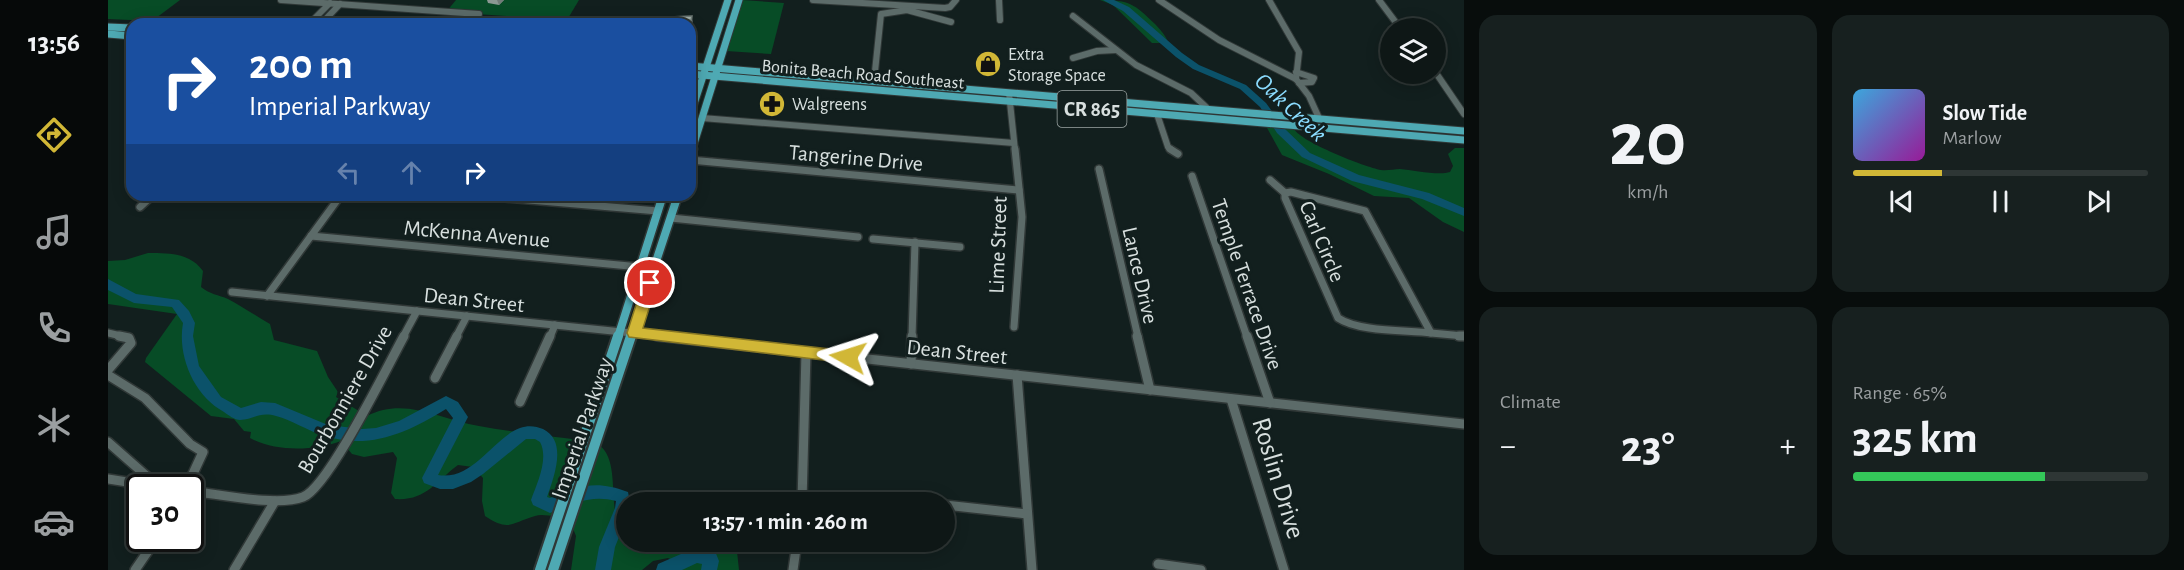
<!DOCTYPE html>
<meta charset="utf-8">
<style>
:root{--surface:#0e1716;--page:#17201f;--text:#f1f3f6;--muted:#9b9fa1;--line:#2e3635;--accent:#d1b736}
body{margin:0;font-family:"Alegreya Sans",sans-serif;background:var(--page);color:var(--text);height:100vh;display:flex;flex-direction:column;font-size:22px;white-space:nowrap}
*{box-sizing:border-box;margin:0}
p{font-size:20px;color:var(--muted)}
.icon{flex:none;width:33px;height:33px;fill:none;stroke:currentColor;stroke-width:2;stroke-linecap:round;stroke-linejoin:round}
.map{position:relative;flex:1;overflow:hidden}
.drawer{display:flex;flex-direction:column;gap:15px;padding:15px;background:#080d0c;width:720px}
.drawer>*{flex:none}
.hud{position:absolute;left:18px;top:18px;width:570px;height:183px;border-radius:18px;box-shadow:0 3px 15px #0003,0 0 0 2px var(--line);background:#1a4fa0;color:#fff;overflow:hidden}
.fabs{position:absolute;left:1272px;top:18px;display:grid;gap:12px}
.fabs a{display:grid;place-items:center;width:66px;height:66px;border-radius:50%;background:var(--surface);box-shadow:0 3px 15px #0003,0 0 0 2px var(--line);font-size:30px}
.speed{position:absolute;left:18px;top:474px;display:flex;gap:12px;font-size:30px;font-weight:700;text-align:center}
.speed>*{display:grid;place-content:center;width:78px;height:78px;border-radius:50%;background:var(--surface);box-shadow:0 3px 15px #0003,0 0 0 2px var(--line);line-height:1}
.speed .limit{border:3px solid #111;border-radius:9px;background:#fff;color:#111}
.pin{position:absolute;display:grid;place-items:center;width:51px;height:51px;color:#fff;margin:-26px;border:3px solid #fff;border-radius:50%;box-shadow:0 2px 6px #0007}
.me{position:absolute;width:66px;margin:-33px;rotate:276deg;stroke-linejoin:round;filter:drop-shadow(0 0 4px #0008)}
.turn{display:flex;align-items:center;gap:21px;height:126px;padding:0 24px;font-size:27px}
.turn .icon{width:78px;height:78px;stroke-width:2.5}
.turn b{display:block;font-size:42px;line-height:51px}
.lanes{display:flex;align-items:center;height:57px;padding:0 24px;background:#0003;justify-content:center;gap:30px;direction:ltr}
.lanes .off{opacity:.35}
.big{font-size:45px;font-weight:600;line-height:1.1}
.drawer .card{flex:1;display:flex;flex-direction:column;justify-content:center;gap:9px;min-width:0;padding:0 21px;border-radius:18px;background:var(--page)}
.drawer .dial{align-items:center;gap:0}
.dial b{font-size:78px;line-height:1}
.song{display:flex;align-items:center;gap:18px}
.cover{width:72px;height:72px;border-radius:9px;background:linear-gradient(135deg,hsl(200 70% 55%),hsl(300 70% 35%))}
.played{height:6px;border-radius:3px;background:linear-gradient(90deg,var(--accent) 30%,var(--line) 30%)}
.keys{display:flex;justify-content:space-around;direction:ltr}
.heat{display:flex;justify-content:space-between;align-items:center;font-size:33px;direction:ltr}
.charge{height:9px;border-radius:4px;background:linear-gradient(90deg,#34c759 65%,var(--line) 0)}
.drawer .tiles{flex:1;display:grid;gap:15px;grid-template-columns:repeat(2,1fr)}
.trip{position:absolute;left:508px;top:492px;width:339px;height:60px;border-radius:30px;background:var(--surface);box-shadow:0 3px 15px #0003,0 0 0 2px var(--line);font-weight:600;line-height:60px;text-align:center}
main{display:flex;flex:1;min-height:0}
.tabs{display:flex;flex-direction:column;width:108px;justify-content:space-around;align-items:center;background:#060909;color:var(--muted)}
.tabs .icon{width:42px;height:42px}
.tabs .current{color:var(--accent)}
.tabs b{font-size:27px;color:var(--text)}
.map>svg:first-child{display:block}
.green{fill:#074c26}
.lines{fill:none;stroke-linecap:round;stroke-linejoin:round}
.river{fill:#0b526a;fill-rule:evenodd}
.minor-far2-casing{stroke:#303837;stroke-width:8}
.minor-far1-casing{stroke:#303837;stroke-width:10}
.minor-casing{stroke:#303837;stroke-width:12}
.major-far2-casing{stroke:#303837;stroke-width:9}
.major-far1-casing{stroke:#303837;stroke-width:11}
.major-casing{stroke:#303837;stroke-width:14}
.minor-far2{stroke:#5c6b69;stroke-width:6}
.minor-far1{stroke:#5c6b69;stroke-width:7}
.minor{stroke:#5c6b69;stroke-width:9}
.major-far2{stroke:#4ea9b3;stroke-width:7}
.major-far1{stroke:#4ea9b3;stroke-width:8}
.major{stroke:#4ea9b3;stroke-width:10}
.wall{fill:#8b9893}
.shaded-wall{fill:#717c78}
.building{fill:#a2b1ab;stroke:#717c78;stroke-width:1.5}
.route{fill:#d1b736;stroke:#887723;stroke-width:1.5}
.labels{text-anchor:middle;stroke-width:6;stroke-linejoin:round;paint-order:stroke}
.far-poi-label{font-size:18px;fill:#d8e0df;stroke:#121f1e;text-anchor:start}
.far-street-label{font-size:18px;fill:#d8e0df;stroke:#121f1e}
.shield{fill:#121f1e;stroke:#9da6a5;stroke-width:1.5}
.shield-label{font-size:21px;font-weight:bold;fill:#d8e0df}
.street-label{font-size:22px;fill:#d8e0df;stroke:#121f1e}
.water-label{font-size:24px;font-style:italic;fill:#8bdcff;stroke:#121f1e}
.near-street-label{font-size:27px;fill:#d8e0df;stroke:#121f1e}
</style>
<main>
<nav class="tabs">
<b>13:56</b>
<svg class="icon current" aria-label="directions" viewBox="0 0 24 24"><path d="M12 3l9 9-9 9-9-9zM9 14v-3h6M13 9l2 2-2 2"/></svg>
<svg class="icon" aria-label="music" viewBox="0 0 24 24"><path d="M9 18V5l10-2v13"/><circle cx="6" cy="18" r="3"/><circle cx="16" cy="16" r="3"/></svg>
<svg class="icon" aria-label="phone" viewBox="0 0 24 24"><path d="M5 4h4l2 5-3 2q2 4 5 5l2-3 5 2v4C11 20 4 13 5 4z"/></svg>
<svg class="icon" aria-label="climate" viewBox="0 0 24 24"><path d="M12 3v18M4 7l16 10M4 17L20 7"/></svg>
<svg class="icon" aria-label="car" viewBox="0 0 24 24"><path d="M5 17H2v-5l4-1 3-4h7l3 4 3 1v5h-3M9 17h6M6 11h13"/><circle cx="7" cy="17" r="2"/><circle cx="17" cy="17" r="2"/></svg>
</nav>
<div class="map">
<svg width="1356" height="570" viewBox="0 0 1356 570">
<rect width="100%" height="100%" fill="#121f1e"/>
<g class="green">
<polygon points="0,0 72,0 44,21 0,19"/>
<polygon points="348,0 471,0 459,20 338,12"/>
<polygon points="634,0 676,3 663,54 618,51"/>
<path d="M992,0C1022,0 1026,4 1047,24C1052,30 1056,33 1059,40L1055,43H1044L1005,5Z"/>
<path d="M1158,126L1186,129C1193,142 1257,167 1273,170C1279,171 1286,169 1292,169C1305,170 1331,176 1342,172L1345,166L1340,154L1347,148H1356V232L1335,222L1301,198L1266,196L1221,174L1174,155Z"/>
<path d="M40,253C62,253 82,253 95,271L93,287C101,294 111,295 120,299C135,307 148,316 162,324L166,340L209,351L220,377L230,392L228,397L259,416C297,396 333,420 371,426C404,432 439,436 472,440L447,516C441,516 433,514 427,516C403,523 401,532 377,516L374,501L375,478L365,467L350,465C327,482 318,501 287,499L283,493L289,458L285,452L256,457L244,454L233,441C206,451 167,452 142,438L143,432L136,431L126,419L103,416L37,362L38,358L69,314L0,304V261L17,260Z"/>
<path d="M491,445C513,461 499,506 513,529H519V542H628L631,570H570L572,564L560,558L545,561L534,570H463L468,536L464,526Z"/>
</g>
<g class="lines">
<g class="river">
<polygon points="995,0 1006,0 1021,7 1074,53 1091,65 1138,85 1158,103 1177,129 1202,153 1251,175 1321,193 1356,208 1356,216 1314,199 1244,181 1194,157 1169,133 1152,107 1132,89 1085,69 1068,57 1015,11"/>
<path d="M0,279L28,294L71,300L81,311L87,323L85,336L91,366L113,397L133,408L153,402L167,403L220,425L254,429L268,428L291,421L338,396L350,402L360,417L330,475C365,481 386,437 412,428C420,425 428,426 435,429C460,441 446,477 439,497L442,498C472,485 489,480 520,492L522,502H519V517L507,547L503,570H487L491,547L507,508L508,501C483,494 464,504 442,513L425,505L423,500C429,483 441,459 432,442L427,439H418L375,474L363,482L345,489H332L316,483L314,478L345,418L338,409C299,433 260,451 214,435C198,430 184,420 168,416C151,411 145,420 132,420C127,420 120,415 116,412C86,396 69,356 75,323L64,307L26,303L0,290Z"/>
<polygon points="589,547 607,551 611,561 609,570 593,570 594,564 589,563 574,570 548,570 550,564"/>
</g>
<g class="minor-far2-casing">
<g id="minor-far2">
<polyline points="173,0 371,14"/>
<polyline points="705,0 837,8 842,7 848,0"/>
<polyline points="891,0 892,20"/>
<polyline points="1051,0 1111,40 1188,79 1201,96 1211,118"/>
<polyline points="1161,0 1191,52 1188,79"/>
<polyline points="1271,0 1292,28"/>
<polyline points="965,16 1028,65 1083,93 1099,108"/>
<polyline points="201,24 222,3"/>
<polyline points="213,24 232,4"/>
<polyline points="965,58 989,51 1008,50"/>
<polyline points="1188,72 1206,78 1204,82 1191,83"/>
<polyline points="1328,73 1356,114"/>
<polyline points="766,81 773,14 799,10 843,22"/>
<polyline points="901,93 907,150"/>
<polyline points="1049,114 1060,147 1064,150"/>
<polyline points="594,118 906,143"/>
</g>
</g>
<g class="minor-far1-casing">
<g id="minor-far1">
<polyline points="1062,149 1070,154"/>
<polyline points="582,160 911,190"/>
<polyline points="991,169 1030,337"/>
<polyline points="1084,176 1139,337"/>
<polyline points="1162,180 1177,193"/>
<path d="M1183,192L1257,211L1323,333C1297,330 1251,332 1230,318L1177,198V193Z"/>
<polyline points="362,195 550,211"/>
<polyline points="32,207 45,195"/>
<polyline points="563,218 750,237"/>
<polyline points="203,236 532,267"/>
<polyline points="765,239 852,247"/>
<polyline points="124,292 563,337"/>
<polyline points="159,296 233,195"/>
<polyline points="906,327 914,217 907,149"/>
<polyline points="0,333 17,337"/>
<polyline points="1323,333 1356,336"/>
<polyline points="295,337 309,311"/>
<polyline points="348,337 359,316"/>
<polyline points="442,337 447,325"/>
<polyline points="804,337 807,242"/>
</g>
</g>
<g class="minor-casing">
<g id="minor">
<polyline points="549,336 1356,424"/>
<polyline points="1029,336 1042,390"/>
<polyline points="1139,336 1162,403"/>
<polyline points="1351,336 1356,336"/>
<polyline points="803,364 804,336"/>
<polyline points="0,370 23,343 21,338 11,336"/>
<polyline points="0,375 37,398 82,444 95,452 83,478 81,488"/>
<polyline points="909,375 924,570"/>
<polyline points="327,378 349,336"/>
<polyline points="1123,399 1176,570"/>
<polyline points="412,402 442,336"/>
<polyline points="0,442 51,487"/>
<polyline points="0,479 57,488"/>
<path d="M82,491C111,494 169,507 195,497C220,488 280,365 296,336"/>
<polyline points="767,497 815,502"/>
<polyline points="694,502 698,353"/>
<polyline points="837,505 919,514"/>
<polyline points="1050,564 1093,570"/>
<polyline points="27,570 49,538"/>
<polyline points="126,570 167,501"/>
<polyline points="685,570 689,542"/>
</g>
</g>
<g class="major-far2-casing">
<g id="major-far2">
<polyline points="0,27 24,28"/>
<polyline points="0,34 24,36"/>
<polyline points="582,66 1356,131"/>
<polyline points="582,74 1356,140"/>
<polyline points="582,116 620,0"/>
<polyline points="584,150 631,0"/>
</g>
</g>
<g class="major-far1-casing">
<g id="major-far1">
<polyline points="582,157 585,149"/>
<polyline points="510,337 555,195"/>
<polyline points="523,337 570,195"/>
</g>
</g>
<g class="major-casing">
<g id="major">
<polyline points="432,570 510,336"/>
<polyline points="445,570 523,336"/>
</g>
</g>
<use href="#minor-far2" class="minor-far2"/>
<use href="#minor-far1" class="minor-far1"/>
<use href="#minor" class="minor"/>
<use href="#major-far2" class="major-far2"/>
<use href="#major-far1" class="major-far1"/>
<use href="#major" class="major"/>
</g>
<polygon class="wall" points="379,0 396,0 391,5 380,3"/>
<g class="shaded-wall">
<polygon points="389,0 396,0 391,5"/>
<polygon points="584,16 585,25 582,37 582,25"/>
</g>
<polygon class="building" points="584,16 582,25 582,24 558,24 561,17"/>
<polygon class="route" points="542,278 549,283 535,328 740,351 745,353 747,357 745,362 740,363 521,337 519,333 535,283"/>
<defs>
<g id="shop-disc" transform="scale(1.35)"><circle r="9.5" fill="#d1b736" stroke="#121f1e"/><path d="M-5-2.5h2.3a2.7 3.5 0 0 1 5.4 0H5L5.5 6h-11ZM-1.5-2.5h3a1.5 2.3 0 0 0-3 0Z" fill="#111"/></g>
<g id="pharmacy-disc" transform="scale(1.35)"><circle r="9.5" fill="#d1b736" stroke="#121f1e"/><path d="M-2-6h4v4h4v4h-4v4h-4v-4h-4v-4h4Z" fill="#111"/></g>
</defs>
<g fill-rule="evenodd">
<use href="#shop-disc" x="880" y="64"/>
<use href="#pharmacy-disc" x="664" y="104"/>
</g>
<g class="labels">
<g class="far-poi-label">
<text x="900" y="60">Extra<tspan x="900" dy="21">Storage Space</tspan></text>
<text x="684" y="110">Walgreens</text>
</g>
<g class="far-street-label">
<text transform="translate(755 74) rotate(5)" y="6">Bonita Beach Road Southeast</text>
</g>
<rect class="shield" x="949.5" y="91" width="69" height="36" rx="4.5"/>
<g class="shield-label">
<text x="984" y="116">CR 865</text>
</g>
<g class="street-label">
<text transform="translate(748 157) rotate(5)" y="8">Tangerine Drive</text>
<text transform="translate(369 233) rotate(5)" y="8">McKenna Avenue</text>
<text transform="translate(1215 241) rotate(67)" y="8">Carl Circle</text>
<text transform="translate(889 245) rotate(-88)" y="8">Lime Street</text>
<text transform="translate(1033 275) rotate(77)" y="8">Lance Drive</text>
<text transform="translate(1140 284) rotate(71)" y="8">Temple Terrace Drive</text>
<text transform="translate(366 299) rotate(6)" y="8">Dean Street</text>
<text transform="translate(849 351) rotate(6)" y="8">Dean Street</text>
<text transform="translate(236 399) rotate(-60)" y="8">Bourbonniere Drive</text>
<text transform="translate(473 428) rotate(-71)" y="8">Imperial Parkway</text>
</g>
<g class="water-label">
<text transform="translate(1183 107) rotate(43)" y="8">Oak Creek</text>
</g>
<g class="near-street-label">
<text transform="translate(1171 478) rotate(73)" y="9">Roslin Drive</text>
</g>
</g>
</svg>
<div class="fabs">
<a><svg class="icon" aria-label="layers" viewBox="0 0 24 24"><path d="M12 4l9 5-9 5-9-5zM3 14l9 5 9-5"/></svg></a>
</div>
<div class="speed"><div class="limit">30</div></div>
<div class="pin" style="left:542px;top:283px;background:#d93025"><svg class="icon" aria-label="arrive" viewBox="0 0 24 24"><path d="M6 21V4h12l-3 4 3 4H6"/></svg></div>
<svg class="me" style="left:740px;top:357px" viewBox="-20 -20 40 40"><path d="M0-17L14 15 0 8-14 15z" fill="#d1b736" stroke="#fff" stroke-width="4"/></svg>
<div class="trip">13:57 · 1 min · 260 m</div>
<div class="hud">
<div class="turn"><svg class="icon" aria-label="right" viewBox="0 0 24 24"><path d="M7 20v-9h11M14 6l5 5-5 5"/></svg><div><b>200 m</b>Imperial Parkway</div></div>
<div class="lanes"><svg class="icon off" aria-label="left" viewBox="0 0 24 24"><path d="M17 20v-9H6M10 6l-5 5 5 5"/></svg><svg class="icon off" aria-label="ahead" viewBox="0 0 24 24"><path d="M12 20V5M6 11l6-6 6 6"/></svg><svg class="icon" aria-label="right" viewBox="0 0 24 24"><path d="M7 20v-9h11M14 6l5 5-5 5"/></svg></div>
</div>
</div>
<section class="drawer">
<div class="tiles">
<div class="card dial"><b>20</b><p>km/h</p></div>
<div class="card">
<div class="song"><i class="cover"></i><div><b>Slow Tide</b><p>Marlow</p></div></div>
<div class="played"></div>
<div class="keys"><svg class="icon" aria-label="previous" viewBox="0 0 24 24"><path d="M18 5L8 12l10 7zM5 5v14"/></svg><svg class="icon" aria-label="pause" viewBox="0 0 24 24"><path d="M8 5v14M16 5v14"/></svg><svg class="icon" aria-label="next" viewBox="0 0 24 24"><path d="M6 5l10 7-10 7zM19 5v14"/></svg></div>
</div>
<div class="card"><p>Climate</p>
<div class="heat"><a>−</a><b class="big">23°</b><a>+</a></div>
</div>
<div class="card"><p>Range · 65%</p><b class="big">325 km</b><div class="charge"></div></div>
</div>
</section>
</main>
